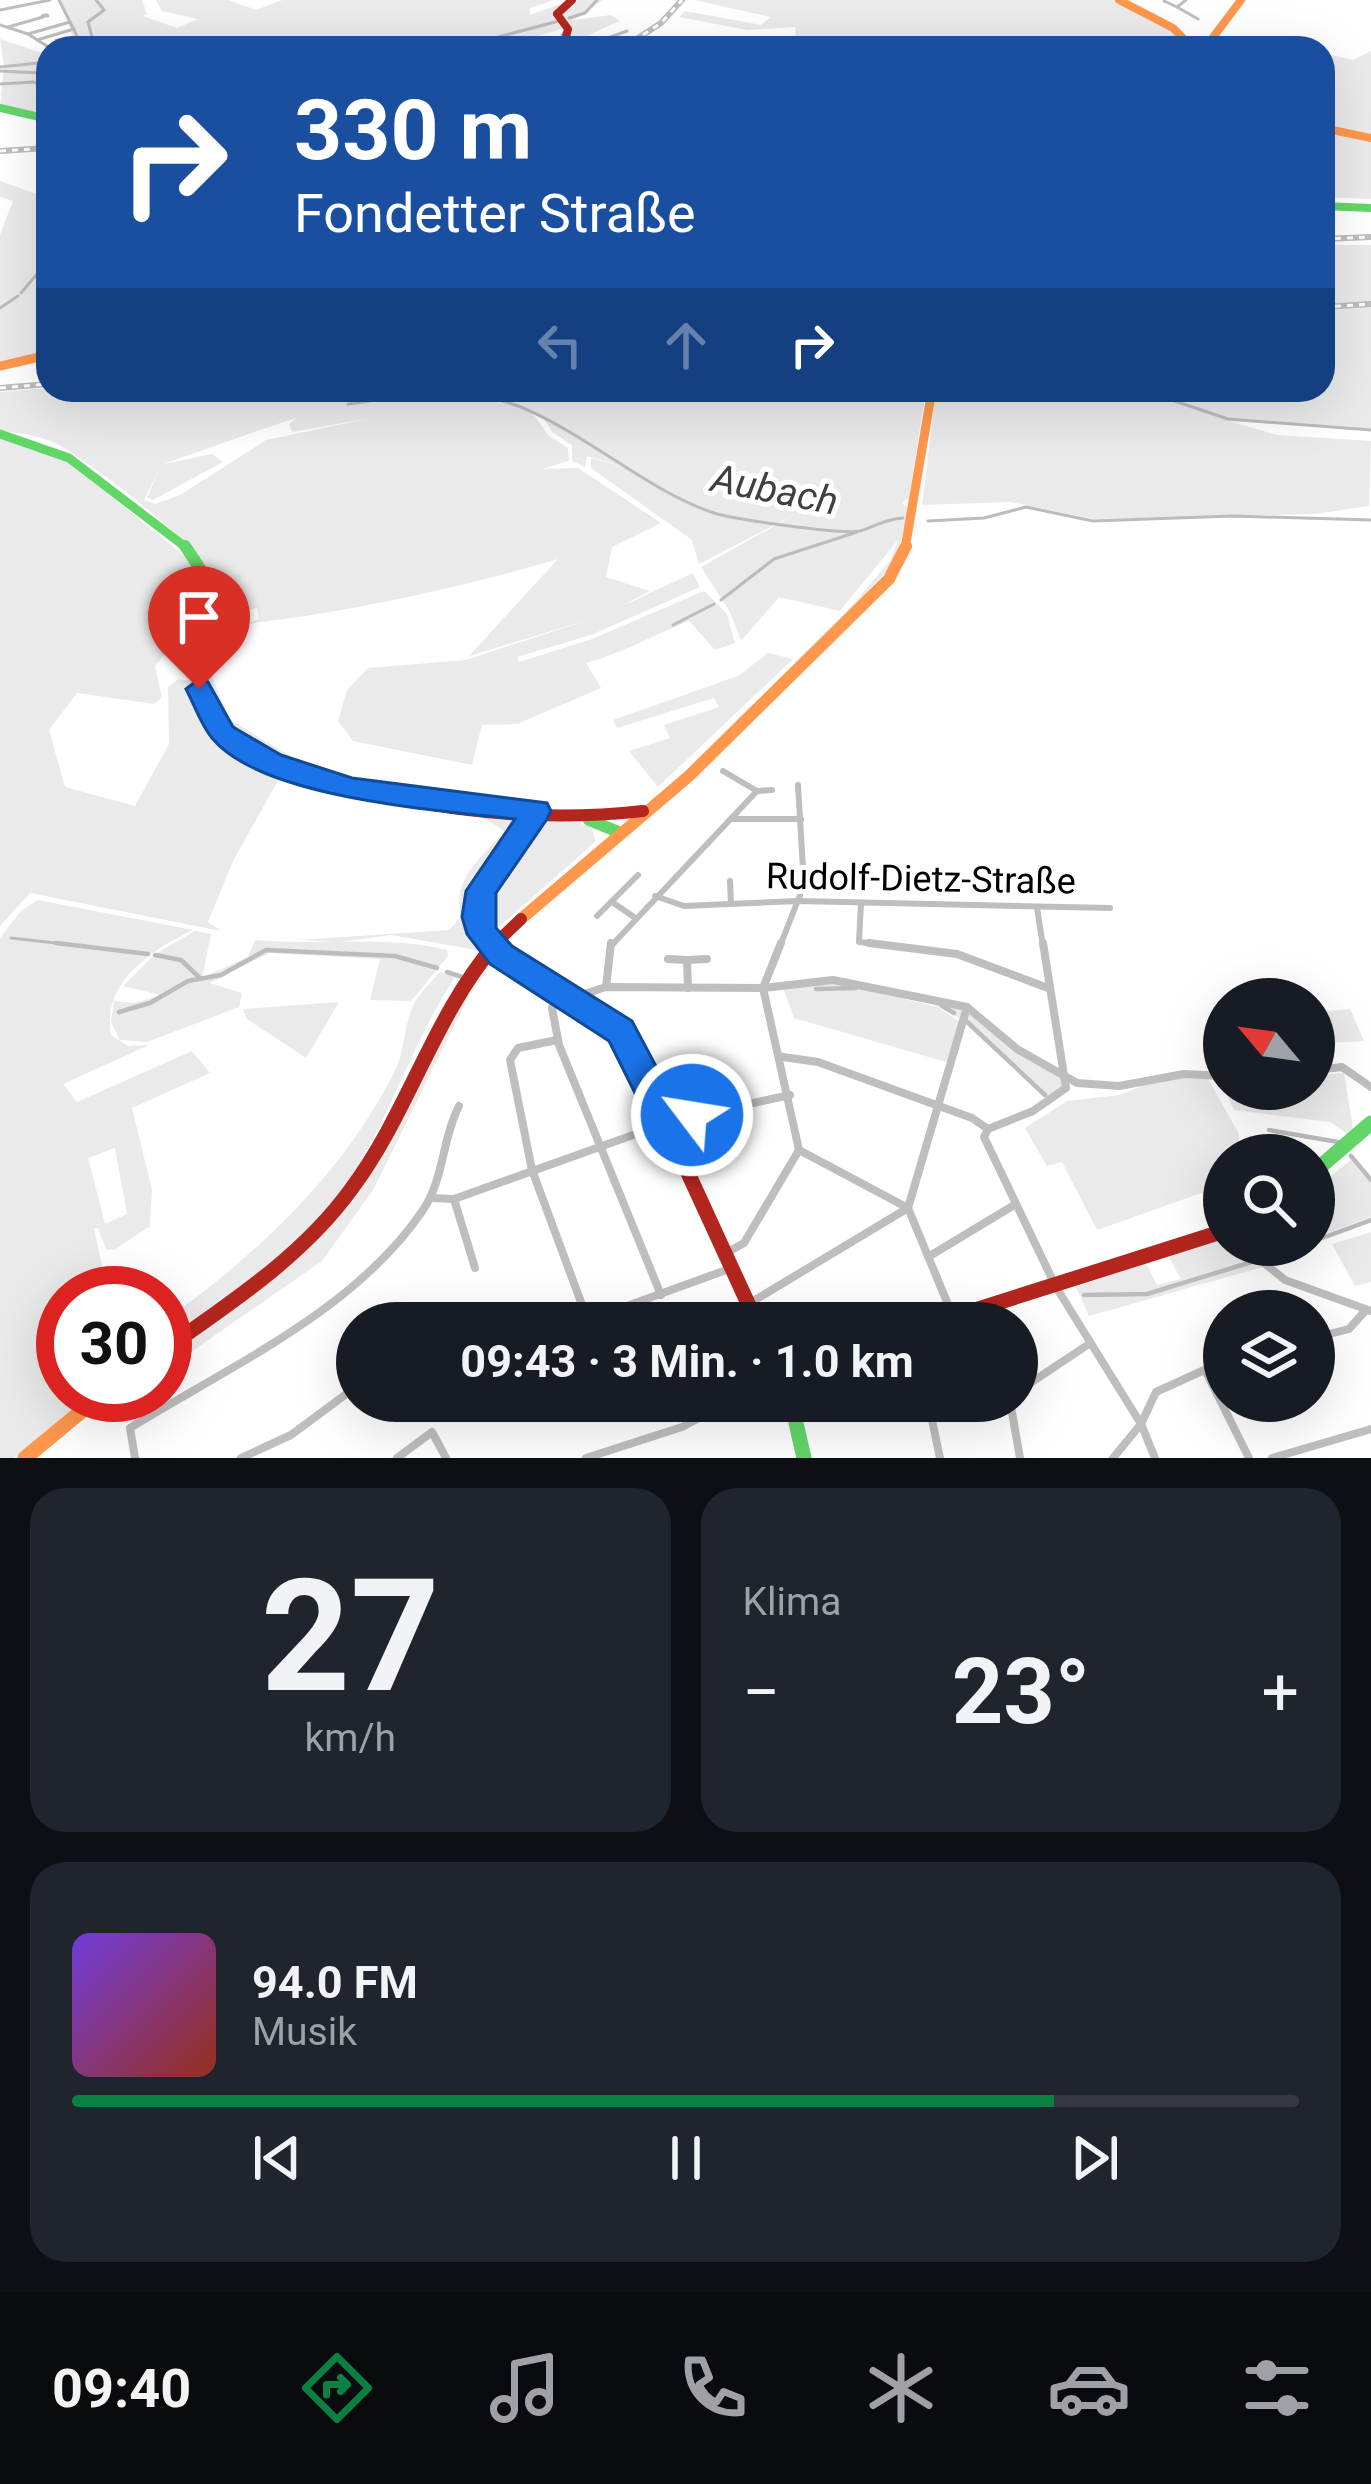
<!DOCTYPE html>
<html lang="de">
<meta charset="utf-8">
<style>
:root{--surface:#171b24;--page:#20242c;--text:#f1f3f6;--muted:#9ea1a6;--line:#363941;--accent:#0b8043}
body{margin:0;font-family:Roboto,sans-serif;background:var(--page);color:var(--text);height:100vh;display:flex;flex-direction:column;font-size:45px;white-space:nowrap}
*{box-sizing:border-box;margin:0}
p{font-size:39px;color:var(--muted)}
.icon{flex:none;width:66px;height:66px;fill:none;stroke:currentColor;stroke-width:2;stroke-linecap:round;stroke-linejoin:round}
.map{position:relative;height:1458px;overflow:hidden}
.drawer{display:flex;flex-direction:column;gap:30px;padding:30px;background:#0d0f14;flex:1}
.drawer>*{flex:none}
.top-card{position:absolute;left:36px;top:36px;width:1299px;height:366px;border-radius:36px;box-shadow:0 12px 48px #0002;background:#1a4fa0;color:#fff;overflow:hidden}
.needle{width:78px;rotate:299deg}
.tools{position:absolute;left:1203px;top:978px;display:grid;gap:24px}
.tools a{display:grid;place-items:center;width:132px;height:132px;border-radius:50%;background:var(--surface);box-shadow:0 12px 48px #0002;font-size:60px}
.speed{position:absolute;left:36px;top:1266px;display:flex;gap:24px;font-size:60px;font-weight:700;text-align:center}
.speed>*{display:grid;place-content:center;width:156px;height:156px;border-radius:50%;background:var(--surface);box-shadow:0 12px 48px #0002;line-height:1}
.speed .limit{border:18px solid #d22;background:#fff;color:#111}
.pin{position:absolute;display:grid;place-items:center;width:102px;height:102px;color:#fff;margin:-123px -51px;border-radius:50% 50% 50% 0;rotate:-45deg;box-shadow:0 0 12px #0007}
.pin .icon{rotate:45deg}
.me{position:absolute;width:132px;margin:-66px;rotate:301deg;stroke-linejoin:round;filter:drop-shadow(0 0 9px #0008)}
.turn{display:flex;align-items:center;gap:42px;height:252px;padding:0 60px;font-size:54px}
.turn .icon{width:156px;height:156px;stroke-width:2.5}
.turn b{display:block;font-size:84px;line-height:102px}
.lanes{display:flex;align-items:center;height:114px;padding:0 60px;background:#0003;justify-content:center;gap:60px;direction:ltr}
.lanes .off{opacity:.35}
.big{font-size:90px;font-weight:700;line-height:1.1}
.drawer .widget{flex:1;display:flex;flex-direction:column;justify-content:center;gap:18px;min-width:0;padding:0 42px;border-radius:36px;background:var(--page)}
.drawer .dial{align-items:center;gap:0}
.dial b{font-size:156px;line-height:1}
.song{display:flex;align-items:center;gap:36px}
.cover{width:144px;height:144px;border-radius:18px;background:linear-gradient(135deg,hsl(260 70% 55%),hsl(10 70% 35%))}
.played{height:12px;border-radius:6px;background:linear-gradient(90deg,var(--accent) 80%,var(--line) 80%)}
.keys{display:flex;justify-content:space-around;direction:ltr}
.heat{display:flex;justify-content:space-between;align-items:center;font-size:66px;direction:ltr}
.drawer .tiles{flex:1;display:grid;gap:30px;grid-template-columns:1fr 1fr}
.widget:last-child{grid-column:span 2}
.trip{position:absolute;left:336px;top:1302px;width:702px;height:120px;border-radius:60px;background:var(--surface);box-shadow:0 12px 48px #0002;font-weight:700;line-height:120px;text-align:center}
.tab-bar{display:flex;height:192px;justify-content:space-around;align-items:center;background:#090b0e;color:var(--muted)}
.tab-bar .icon{width:84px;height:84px}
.tab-bar .selected{color:var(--accent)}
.tab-bar b{font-size:54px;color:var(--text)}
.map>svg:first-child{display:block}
.green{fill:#eaeaea;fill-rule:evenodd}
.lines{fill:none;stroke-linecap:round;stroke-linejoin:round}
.stream-far1{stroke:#bcbcbc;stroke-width:3}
.stream{stroke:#bcbcbc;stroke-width:4.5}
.street-far2{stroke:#bebebe;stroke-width:3}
.street-far1{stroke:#bebebe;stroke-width:6}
.street{stroke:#bebebe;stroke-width:8}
.fast-far3{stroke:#63d668;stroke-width:8}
.fast-far2{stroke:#63d668;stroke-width:9}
.fast-far1{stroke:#63d668;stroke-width:12}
.fast{stroke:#63d668;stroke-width:15}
.slow-far3{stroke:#ff974d;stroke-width:8}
.slow-far2{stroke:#ff974d;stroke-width:9}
.slow-far1{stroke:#ff974d;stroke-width:12}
.slow{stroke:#ff974d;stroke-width:15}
.jam-far2{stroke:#b3261e;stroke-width:8}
.jam-far1{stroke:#b3261e;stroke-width:12}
.jam{stroke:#b3261e;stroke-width:15}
.rail-casing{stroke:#bdbdbd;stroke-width:6}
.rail{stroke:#fff;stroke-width:3;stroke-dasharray:6;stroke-linecap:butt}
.route{fill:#1a73e8;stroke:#114b97;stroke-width:3}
.labels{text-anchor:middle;stroke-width:10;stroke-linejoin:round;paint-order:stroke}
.street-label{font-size:36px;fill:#000;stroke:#fff}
.water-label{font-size:39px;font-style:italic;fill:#404040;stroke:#fff}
</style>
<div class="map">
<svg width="1371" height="1458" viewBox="0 0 1371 1458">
<rect width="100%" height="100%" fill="#fff"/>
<g class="green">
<polygon points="61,0 142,0 147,14 143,16 177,28 198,19 162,11 156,0 228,0 256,10 282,0 554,0 530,8 530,15 571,0 603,0 574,20 611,15 620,21 573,42 565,28 532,38 539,44 527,48 76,48"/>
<polygon points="694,0 1115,0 1170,28 1190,48 797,48 795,27 748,30 679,17 685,11 761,25 771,17"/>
<polygon points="0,39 48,55 48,117 0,107 4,66"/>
<polygon points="1371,51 1371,137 1323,127 1323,53 1353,60"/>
<polygon points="1323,129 1371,139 1371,199 1323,197"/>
<polygon points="0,181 48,198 48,351 0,362 0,235 13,201 0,197"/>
<polygon points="1323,245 1371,245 1371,302 1323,305"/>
<polygon points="1371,306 1371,429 1229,421 1277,435 1371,441 1369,506 1315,514 1094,519 1010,502 922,505 936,390 1323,390 1323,309"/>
<path d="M48,388V390H926L909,497L902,503L910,510L893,565L837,623L889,562L898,540L840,611L779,597L741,641L730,612L701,567L796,514L699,564L692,540L591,468V458L635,470L587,456L585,467L572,461V445L552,432L541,414H533L549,436L568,448L569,461L542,469L578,468L661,523L612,547L606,577L650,591L620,607L693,573L700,587L591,635L517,657L519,662L592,639L704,591L727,614L735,643L715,650L689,621C651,636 625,652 586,663L601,688L517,724L482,725L472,765L353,741L338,721L347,690L368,668L466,660L588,620L469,656L558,559C455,589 353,611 246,624L259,619L257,608L225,614L224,621L207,623L216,584C206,549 90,461 55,443C38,435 19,433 0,431V392ZM298,417L289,424L292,432L371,418L266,440L180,495L155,504L144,500L161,466L147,497L153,500L223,462L212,454L163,464Z"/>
<path d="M0,437L67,460L193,563L205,582L191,641L174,643L155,666L162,697L154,704L77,693L49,730L65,787L135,806L169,744L168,687L178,679L194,681C210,758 289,778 357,793L354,799L281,775L233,861L208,922L221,931L30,893L0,926Z"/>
<polygon points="768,653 793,659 658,787 629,751 670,738 664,725 719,707 714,698 617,728 613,720 738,676"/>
<path d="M209,669L229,719L292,757L363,781L360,786C319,780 260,761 228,732C212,717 206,692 200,672Z"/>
<path d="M365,795L515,813L525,820C497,858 456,896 482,944L477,950L391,935L341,942L297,940L449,930L461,917C452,879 480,859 504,832C472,801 407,807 364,799Z"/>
<polygon points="559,817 591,827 596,841 491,934 481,905 495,874 537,820"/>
<path d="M38,900L193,930C151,950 101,983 111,1035L128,1046L149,1045L63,1084L77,1102L192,1051L210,1073L132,1108L152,1190L150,1226L114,1250L106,1249L98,1228L94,1229L108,1293H63V1395H88L14,1458H0V938L22,910ZM115,1148L127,1214L105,1224L88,1158Z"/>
<path d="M195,931L211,934L202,978L248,957L255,940C319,946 384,935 447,950L448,956L411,1001L370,1000L380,959L269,953L210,983L242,993L239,1007L147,1042L120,1040L111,1022L114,1001L135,1003L160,995L123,986L155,954Z"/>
<path d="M480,966L488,969L468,998L373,1190L322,1261L165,1370V1357C234,1308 305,1264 356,1195C405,1127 433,1039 480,966Z"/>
<path d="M440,972L455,977C417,1034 396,1100 362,1159C317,1239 239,1288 165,1339V1320C257,1255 343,1174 395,1071C404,1052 404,1028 412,1008C417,995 431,983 440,972Z"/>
<path d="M833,980L966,1007L1017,1049L1056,1067L1066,1088L1050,1100C998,1048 960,1000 885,994L937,1007L960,1022L946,1062L794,1018L782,985Z"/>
<polygon points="339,1002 306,1058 247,1019 243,1009"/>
<polygon points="1350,1009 1364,1041 1314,1044 1314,1012"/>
<polygon points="1344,1073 1353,1129 1348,1134 1330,1122 1234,1110 1224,1089 1314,1089 1314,1075"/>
<polygon points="1190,1077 1208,1079 1239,1134 1240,1155 1224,1155 1224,1185 1097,1230 1062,1162 1047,1166 1025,1128 1067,1101 1119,1095 1155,1081"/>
<polygon points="1351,1160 1371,1184 1371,1217 1314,1238 1314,1189"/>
<polygon points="1371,1232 1371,1282 1355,1286 1332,1244"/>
<polygon points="1224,1236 1224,1245 1240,1245 1263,1267 1089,1316 1076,1287 1146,1263 1157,1285 1181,1279 1168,1256"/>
</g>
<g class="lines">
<g class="stream-far1">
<polyline points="569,18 585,13 597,0"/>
<polyline points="95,48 88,22 104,10 96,0"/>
<polyline points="456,48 559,21"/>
<polyline points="0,84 34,82 48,89"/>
<polyline points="21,293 48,261"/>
<polyline points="0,308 18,296"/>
<polyline points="1142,390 1228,419 1371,430"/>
<path d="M348,404C381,400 416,392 449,392C551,393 622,482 714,513C732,519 844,535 860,531C876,526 885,519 903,518"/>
<polyline points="928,521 984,518 1026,507 1093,521 1232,516 1371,520"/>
<polyline points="721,600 774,559 857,532"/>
<polyline points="673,625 714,604"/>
<polyline points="11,938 82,946"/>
</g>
<g class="stream">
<polyline points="56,943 148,954"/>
<polyline points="155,955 181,960 200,978"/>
<polyline points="447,972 462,977"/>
<polyline points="816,989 856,988"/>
<polyline points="942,1006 954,1013"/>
<polyline points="119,1012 150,1003 188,981 221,975 266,950 395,956 437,968"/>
<polyline points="965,1020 1045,1095"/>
<polyline points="1269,1130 1338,1142"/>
<polyline points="1351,1156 1371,1180"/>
<polyline points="1314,1241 1371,1220"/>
<polyline points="1270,1256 1302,1245"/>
<polyline points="1084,1295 1147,1294 1255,1261"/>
</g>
<g class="street-far2">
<polyline points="59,0 78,38 76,48"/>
<polyline points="1186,0 1177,7 1198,19"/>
<polyline points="1164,1 1177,7"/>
<polyline points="0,10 50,0"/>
<polygon points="44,15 47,15 48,16 42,16"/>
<polyline points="0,25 28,34 70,22"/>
<polyline points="8,27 43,17"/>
<polyline points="568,29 562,35 567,43 597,42 627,31"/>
<polyline points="28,34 50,48 61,45 56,40"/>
<polyline points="37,40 74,29"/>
<polyline points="0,67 48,62"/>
<polyline points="0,71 40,73"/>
</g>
<g class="street-far1">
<polyline points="723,771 757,791"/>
<polyline points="731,819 801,819"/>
<polyline points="730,881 731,903"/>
<polyline points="655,896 684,906 798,901 1110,908"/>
<polyline points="612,902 634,917"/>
<polyline points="861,903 859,942 894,946"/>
<polyline points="1037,908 1043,946"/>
<polyline points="597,916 638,875"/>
<polyline points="611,946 757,791 772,790"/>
<polyline points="780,946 804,885 798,785"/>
</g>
<g class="street">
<polyline points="869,943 957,954 1048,988"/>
<polyline points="668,959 687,960"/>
<polyline points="606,987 611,943"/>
<polyline points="688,988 687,960 707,959"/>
<polyline points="561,992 552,1008 559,1045 661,1295"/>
<polyline points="572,998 606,987 763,988 833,980 967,1007 1017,1049 1077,1083 1119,1086 1184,1074 1224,1076"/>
<polyline points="557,1040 518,1048 510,1060 532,1170 588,1321"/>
<polyline points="783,1057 818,1062 972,1118 988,1129"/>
<polyline points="1314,1070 1342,1067 1371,1087"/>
<polyline points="667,1122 790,1095"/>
<polyline points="988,1129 984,1137 1056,1287 1141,1424 1155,1458"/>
<polyline points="988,1129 1033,1111 1066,1088 1043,943"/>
<polyline points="799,1150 908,1208 952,1314"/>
<polyline points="430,1198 454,1199 633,1135"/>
<polyline points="454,1199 475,1268"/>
<polyline points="1242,1245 1285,1280 1371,1311"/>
<polyline points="726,1253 744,1243 799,1150 763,988 781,943"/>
<polyline points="928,1257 1016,1204"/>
<polyline points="750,1303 908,1208 967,1007"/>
<polyline points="580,1323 729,1269"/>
<polyline points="1314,1338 1349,1329 1366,1310"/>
<polyline points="1205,1370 1249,1458"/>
<polyline points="1017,1392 1089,1344"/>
<polyline points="928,1401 940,1458"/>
<polyline points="1010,1401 1020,1458"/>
<path d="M135,1458L130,1428C230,1366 356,1310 423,1210C444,1179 442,1139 459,1106"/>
<polyline points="241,1458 291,1435 357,1386"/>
<polyline points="397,1458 432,1432 446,1458"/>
<polyline points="586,1458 682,1427 731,1401"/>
<polyline points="1113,1458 1141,1424 1156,1392 1224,1361"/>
<polyline points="1272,1458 1371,1429"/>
</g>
<g class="fast-far3">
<polyline points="0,108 48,119"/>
<polyline points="1323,206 1371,208"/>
</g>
<polyline class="fast-far2" points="0,434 69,458 188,549"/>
<g class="fast-far1">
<path d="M185,546L211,585C211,605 205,622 202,641C191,712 241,748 300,773"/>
<polyline points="589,820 621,833"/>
</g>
<g class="fast">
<polyline points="1314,1172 1371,1123"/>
<polyline points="791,1401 804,1458"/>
</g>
<g class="slow-far3">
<polyline points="1119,0 1173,28 1193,48"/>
<polyline points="1205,48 1241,0"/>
<polyline points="1323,128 1371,138"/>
</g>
<g class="slow-far2">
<polyline points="0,366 48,355"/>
<polyline points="905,549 932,390"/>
</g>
<polyline class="slow-far1" points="521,919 689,776 889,579 906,546"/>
<polyline class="slow" points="25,1458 101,1395"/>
<polyline class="jam-far2" points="563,48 568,29 557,14 572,0"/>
<g class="jam-far1">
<path d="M300,773C410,808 528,824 643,811"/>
<polyline points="493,946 521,919"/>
<path d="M495,946C453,902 509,849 536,811"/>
</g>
<g class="jam">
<polyline points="492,943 626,1038 757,1323"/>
<polyline points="934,1323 1224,1231"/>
<path d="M165,1349C232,1302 304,1255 352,1188C409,1111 433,1017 496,943"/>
</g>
<g class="rail-casing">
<g id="rail">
<polyline points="623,48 661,23 682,0"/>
<polyline points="0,151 48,148"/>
<polyline points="1323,239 1371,237"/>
<polyline points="1323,307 1371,304"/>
<polyline points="0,388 48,384"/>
</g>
</g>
<use href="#rail" class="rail"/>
</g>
<path class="route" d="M199,679L208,682L233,727L281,755L352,778L547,803L551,811L547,819L496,893V928L512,946L632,1021L676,1104L692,1099L704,1104L709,1115L704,1126L667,1137L655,1133L609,1041L490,964L467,934L462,917L466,891L515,819C440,810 262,799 212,738C201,725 194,704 186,689Z"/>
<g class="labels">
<g class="street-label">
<text transform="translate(921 878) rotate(1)" y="13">Rudolf-Dietz-Straße</text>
</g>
<g class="water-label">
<text transform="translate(775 489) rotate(11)" y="14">Aubach</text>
</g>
</g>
</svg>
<div class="tools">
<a><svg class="needle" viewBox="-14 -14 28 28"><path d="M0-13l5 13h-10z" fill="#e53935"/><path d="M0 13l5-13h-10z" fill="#9ea1a6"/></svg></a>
<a><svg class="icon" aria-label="search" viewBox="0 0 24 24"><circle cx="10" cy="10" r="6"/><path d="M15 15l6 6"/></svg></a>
<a><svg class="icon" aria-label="layers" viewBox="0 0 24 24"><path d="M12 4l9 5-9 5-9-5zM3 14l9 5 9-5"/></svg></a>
</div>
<div class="speed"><div class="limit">30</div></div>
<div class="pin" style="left:199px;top:689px;background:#d93025"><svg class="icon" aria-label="arrive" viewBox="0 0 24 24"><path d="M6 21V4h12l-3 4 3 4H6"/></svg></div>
<svg class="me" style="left:692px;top:1115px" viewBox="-20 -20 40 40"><circle r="17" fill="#1a73e8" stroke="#fff" stroke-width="3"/><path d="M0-11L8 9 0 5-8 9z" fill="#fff"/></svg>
<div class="trip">09:43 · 3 Min. · 1.0 km</div>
<div class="top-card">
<div class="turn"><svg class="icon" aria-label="right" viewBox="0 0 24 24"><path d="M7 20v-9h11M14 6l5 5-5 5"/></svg><div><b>330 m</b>Fondetter Straße</div></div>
<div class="lanes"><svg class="icon off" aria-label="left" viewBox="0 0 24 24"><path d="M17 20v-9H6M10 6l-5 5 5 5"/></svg><svg class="icon off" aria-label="ahead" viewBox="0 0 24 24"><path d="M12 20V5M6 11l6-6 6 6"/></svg><svg class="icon" aria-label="right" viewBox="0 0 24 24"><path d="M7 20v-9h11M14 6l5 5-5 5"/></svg></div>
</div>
</div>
<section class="drawer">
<div class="tiles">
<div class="widget dial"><b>27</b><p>km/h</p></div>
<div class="widget"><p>Klima</p>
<div class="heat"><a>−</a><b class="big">23°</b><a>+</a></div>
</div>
<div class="widget">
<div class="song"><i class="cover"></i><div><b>94.0 FM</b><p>Musik</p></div></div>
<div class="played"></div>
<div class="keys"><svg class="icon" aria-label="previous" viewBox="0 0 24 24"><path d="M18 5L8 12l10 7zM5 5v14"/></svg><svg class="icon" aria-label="pause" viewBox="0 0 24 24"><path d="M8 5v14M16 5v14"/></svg><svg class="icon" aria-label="next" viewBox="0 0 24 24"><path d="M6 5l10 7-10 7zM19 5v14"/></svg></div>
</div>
</div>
</section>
<nav class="tab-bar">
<b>09:40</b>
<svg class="icon selected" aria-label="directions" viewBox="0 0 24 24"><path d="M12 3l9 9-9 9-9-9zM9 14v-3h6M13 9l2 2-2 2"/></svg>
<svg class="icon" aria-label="music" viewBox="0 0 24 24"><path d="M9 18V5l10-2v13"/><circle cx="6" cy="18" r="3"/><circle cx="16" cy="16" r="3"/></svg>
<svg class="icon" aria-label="phone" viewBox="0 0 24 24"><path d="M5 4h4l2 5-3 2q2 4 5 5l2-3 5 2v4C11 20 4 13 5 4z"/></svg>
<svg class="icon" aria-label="climate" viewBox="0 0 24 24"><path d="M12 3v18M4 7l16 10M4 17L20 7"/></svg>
<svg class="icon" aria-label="car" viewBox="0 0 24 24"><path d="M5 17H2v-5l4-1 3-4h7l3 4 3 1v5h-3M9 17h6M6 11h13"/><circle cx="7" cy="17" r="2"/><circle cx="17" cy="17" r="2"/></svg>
<svg class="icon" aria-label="filters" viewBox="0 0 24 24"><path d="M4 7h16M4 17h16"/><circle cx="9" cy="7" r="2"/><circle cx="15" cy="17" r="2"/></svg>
</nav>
